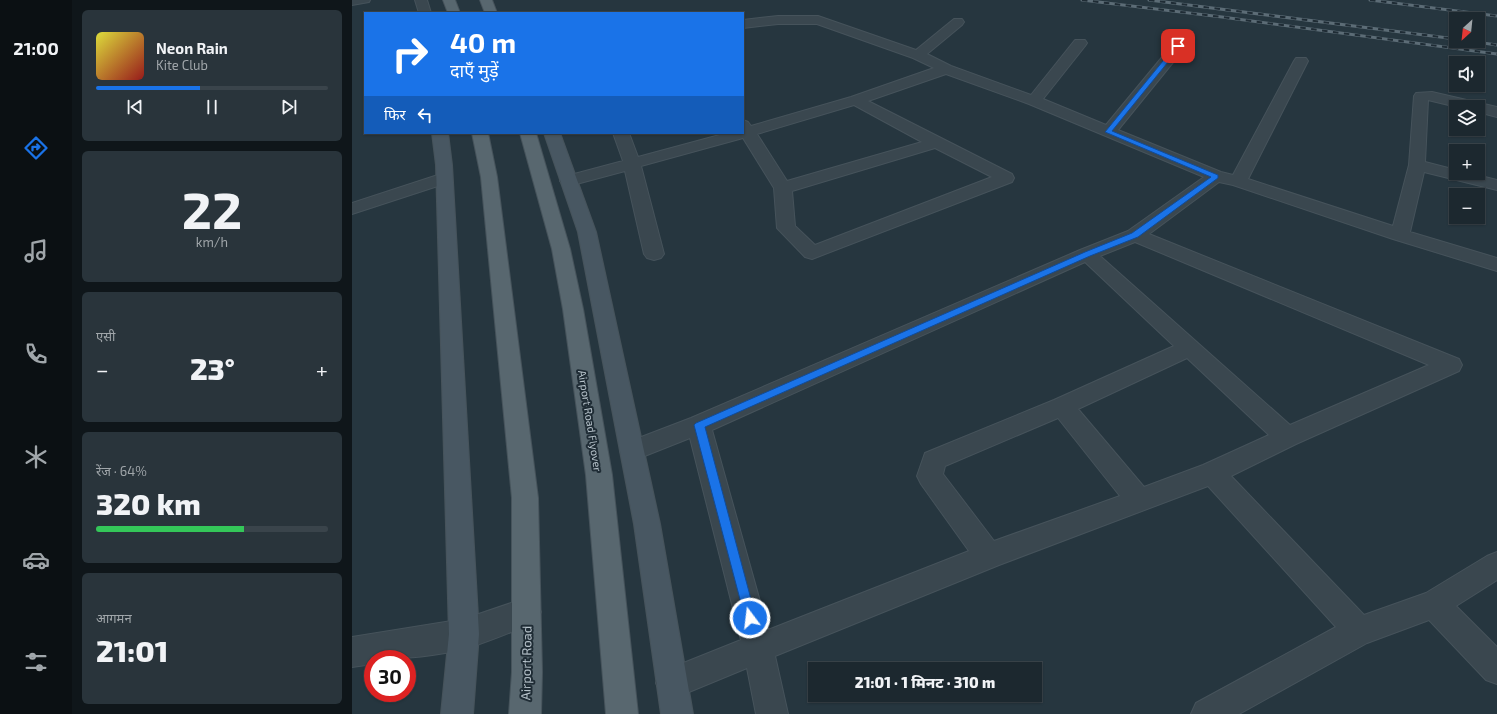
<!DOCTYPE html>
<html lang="hi">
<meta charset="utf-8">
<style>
:root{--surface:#1c282f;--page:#29343b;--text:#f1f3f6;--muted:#a0a6aa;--line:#3a444b;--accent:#1a73e8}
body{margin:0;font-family:"Exo 2","Noto Sans Devanagari",sans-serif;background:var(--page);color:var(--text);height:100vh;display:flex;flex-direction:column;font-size:15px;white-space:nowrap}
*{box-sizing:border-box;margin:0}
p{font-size:13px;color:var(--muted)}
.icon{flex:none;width:22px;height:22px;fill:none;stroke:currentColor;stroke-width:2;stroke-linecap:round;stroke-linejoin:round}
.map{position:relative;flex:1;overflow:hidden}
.side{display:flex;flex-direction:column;gap:10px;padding:10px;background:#0f161a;width:280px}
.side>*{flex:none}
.banner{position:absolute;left:12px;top:12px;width:380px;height:122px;border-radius:0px;box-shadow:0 1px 3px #0004,0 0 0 1px var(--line);background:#1a73e8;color:#fff;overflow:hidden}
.needle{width:26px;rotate:207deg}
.controls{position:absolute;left:1097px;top:12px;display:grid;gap:8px}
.controls a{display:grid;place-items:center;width:36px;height:36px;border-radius:0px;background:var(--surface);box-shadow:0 1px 3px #0004,0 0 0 1px var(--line);font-size:20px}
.speed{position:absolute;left:12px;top:650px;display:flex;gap:8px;font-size:20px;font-weight:700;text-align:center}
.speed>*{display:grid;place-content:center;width:52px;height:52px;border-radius:50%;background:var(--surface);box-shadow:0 1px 3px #0004,0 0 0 1px var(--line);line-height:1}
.speed .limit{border:6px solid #d22;background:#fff;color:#111}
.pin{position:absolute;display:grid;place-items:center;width:34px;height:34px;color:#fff;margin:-17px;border-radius:8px;box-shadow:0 2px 6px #0006}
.me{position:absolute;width:44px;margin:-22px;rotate:345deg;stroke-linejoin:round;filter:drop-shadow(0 0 3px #0008)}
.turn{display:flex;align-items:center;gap:14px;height:84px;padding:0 20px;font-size:18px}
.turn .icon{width:52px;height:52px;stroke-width:2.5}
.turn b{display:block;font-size:28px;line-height:34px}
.then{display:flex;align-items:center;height:38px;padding:0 20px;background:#0003;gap:8px;font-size:15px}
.big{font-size:30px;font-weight:800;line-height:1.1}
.side .tile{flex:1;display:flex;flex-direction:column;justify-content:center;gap:6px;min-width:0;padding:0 14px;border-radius:6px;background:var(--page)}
.side .dial{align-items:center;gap:0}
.dial b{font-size:52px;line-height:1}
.song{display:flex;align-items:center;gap:12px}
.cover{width:48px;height:48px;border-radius:6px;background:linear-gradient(135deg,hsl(60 70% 55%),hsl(0 70% 35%))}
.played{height:4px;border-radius:2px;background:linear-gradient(90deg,var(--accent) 45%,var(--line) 45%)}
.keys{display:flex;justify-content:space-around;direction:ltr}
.heat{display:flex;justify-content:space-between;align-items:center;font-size:22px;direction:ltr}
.charge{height:6px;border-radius:3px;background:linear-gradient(90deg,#34c759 64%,var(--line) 0)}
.trip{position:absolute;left:456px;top:662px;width:234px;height:40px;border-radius:0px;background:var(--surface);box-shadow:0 1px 3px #0004,0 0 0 1px var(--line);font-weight:800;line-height:40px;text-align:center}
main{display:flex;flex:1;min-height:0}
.tabs{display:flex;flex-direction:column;width:72px;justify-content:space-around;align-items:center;background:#0b1013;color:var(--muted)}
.tabs .icon{width:28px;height:28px}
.tabs .selected{color:var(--accent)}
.tabs b{font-size:18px;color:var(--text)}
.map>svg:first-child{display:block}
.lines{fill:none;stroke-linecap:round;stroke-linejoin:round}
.lane-casing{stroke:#46535b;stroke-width:2}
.street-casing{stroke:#46535b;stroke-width:2}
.secondary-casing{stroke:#46535b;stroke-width:2}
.primary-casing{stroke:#46535b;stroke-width:2}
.lane{fill:#3a474f;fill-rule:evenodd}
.street{fill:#3a474f;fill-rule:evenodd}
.secondary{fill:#485762;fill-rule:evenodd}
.primary{fill:#58676f;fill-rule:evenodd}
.rail-casing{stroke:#5c6c76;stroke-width:3}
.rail{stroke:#1f2c35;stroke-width:2;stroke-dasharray:5.5;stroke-linecap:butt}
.route{fill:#1a73e8;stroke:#114b97}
.labels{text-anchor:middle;stroke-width:4;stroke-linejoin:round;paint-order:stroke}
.street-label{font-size:11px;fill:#b6c2ca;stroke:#1f2c35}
.near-street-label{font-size:13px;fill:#b6c2ca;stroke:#1f2c35}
</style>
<main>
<nav class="tabs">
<b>21:00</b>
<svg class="icon selected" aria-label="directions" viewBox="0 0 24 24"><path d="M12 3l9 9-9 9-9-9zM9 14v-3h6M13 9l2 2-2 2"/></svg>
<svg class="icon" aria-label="music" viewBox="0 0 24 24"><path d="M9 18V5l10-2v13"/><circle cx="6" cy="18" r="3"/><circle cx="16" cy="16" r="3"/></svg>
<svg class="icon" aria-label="phone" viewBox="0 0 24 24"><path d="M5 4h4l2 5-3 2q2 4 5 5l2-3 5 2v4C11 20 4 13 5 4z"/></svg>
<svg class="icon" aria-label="climate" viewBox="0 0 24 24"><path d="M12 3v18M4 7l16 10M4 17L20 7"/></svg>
<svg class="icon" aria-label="car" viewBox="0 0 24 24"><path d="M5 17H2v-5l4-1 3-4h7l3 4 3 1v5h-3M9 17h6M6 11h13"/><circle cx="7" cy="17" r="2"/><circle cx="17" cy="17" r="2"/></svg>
<svg class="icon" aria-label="filters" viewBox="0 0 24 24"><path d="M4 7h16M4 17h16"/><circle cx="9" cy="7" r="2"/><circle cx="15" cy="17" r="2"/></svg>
</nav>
<section class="side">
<div class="tile">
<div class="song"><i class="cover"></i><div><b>Neon Rain</b><p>Kite Club</p></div></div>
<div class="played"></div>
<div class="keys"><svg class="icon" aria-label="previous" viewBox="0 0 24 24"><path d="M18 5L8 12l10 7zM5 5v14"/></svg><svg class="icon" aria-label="pause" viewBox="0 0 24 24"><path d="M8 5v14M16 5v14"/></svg><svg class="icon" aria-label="next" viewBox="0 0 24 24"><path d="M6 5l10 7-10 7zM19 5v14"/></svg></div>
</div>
<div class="tile dial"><b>22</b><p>km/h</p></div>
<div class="tile"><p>एसी</p>
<div class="heat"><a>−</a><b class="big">23°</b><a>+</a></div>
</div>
<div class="tile"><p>रेंज · 64%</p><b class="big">320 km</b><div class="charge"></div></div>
<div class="tile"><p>आगमन</p><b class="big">21:01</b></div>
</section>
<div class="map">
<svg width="1145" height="714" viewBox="0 0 1145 714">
<rect width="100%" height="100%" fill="#26363f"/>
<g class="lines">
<g class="lane-casing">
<polygon id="lane" points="0,0 18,0 17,2 0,5"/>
</g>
<g class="street-casing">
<g id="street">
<polygon points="63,0 75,0 79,13 67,13"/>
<path d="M426,16H466L564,50L602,19H610L612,22L610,25L575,54L599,66L679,95L723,40H733L735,43L733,46L691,99L754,125L821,44H831L833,47L831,50L766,130L869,172L881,175L942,61L944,58H954L956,61L896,179L1041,226L1057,165L1062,96L1064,93L1080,92L1145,107V117L1126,112V107H1105L1076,100L1073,162L1104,170V173H1117L1145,180V190L1072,172L1058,232L1145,258V271L1041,239L881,185L867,182L797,234L1107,359L1110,365L1107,371L944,444L879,476L1012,615L1074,593L1135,556L1145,552V580L1104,606L1145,647V684L1134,680L1077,620L1015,643L887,714H839L844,703L984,627L856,486L647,565L423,656L436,714H404L395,668L320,699L309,694L304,683L309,672L389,640L338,438L280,461L271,458L268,451L271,444L339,418L728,250L776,231L852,177L677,104L594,74L516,101L660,174L662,178L660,182L460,259L453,257L425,228L422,188L391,138L289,166L312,254L309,258L302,260L295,258L292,254L273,171L217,186L211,185L208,181L211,177L271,161L261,133H277L286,157L375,133H391V120L396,122L399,126L499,97L582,68L561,58L465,24H426L391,28V20ZM502,105L570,142L435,181L405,134ZM583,148L640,177L463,245L443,226L440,191ZM783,242L1077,365L938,425L748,256ZM733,262L822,346L702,400L573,453L565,476L569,484L617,551L416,630L360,430ZM835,358L917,435L851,465L792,487L726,409ZM706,418L768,496L642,541L591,474L593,466Z"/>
<polygon points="92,173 98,174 100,178 98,182 0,214 0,203"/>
<path d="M174,598L184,602L189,612L184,622C161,631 137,642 112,649C84,656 50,659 21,659V664L0,667V637L112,619Z"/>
</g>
</g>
<g class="secondary-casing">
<g id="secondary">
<polygon points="80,133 96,133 100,165 127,634 121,714 89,714 97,634 84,165"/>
<polygon points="192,133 208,133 244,232 308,524 341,714 309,714 282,524 226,232"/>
</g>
</g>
<g class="primary-casing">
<g id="primary">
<polygon points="91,0 103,0 108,13 96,13"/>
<polygon points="128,0 140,0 145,13 133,13"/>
<polygon points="120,133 136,133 145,177 186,498 190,672 189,714 157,714 160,672 160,498 129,177"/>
<polygon points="168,133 184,133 218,249 231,309 260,475 286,714 254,714 234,475 211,309 200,249"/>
</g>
</g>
<use href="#lane" class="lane"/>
<use href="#street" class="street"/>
<use href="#secondary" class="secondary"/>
<use href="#primary" class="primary"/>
<g class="rail-casing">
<g id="rail">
<polyline points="730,0 870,17 1145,54"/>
<polyline points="797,0 1104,39"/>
<polyline points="1018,0 1145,16"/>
<polyline points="1117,41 1145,45"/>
</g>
</g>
<use href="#rail" class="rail"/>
</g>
<polygon class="route" points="824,45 829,46 760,131 866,175 866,178 786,237 738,256 353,427 404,618 403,622 398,624 394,622 342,425 344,423 733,252 780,233 859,177 753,132"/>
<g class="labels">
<g class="street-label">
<text transform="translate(238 421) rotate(81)" y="4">Airport Road Flyover</text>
</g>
<g class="near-street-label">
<text transform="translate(174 663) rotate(-89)" y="5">Airport Road</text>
</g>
</g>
</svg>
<div class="controls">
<a><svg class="needle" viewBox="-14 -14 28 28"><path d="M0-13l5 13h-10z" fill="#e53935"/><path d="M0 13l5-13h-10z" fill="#a0a6aa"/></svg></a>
<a><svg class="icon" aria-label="sound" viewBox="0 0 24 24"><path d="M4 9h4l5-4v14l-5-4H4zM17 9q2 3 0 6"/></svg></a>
<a><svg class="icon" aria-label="layers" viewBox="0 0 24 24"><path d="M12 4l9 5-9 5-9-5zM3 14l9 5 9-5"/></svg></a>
<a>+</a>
<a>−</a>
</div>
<div class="speed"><div class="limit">30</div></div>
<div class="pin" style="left:826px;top:46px;background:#d93025"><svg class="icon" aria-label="arrive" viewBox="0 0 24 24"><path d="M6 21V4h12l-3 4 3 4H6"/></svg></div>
<svg class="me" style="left:398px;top:618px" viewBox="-20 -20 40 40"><circle r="17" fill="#1a73e8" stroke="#fff" stroke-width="3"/><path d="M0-11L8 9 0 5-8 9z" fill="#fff"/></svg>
<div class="trip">21:01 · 1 मिनट · 310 m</div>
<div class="banner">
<div class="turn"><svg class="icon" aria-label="right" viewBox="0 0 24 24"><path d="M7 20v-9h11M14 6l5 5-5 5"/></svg><div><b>40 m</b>दाएँ मुड़ें</div></div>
<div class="then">फिर<svg class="icon" aria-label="left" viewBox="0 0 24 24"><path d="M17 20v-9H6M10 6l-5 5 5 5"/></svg></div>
</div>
</div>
</main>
